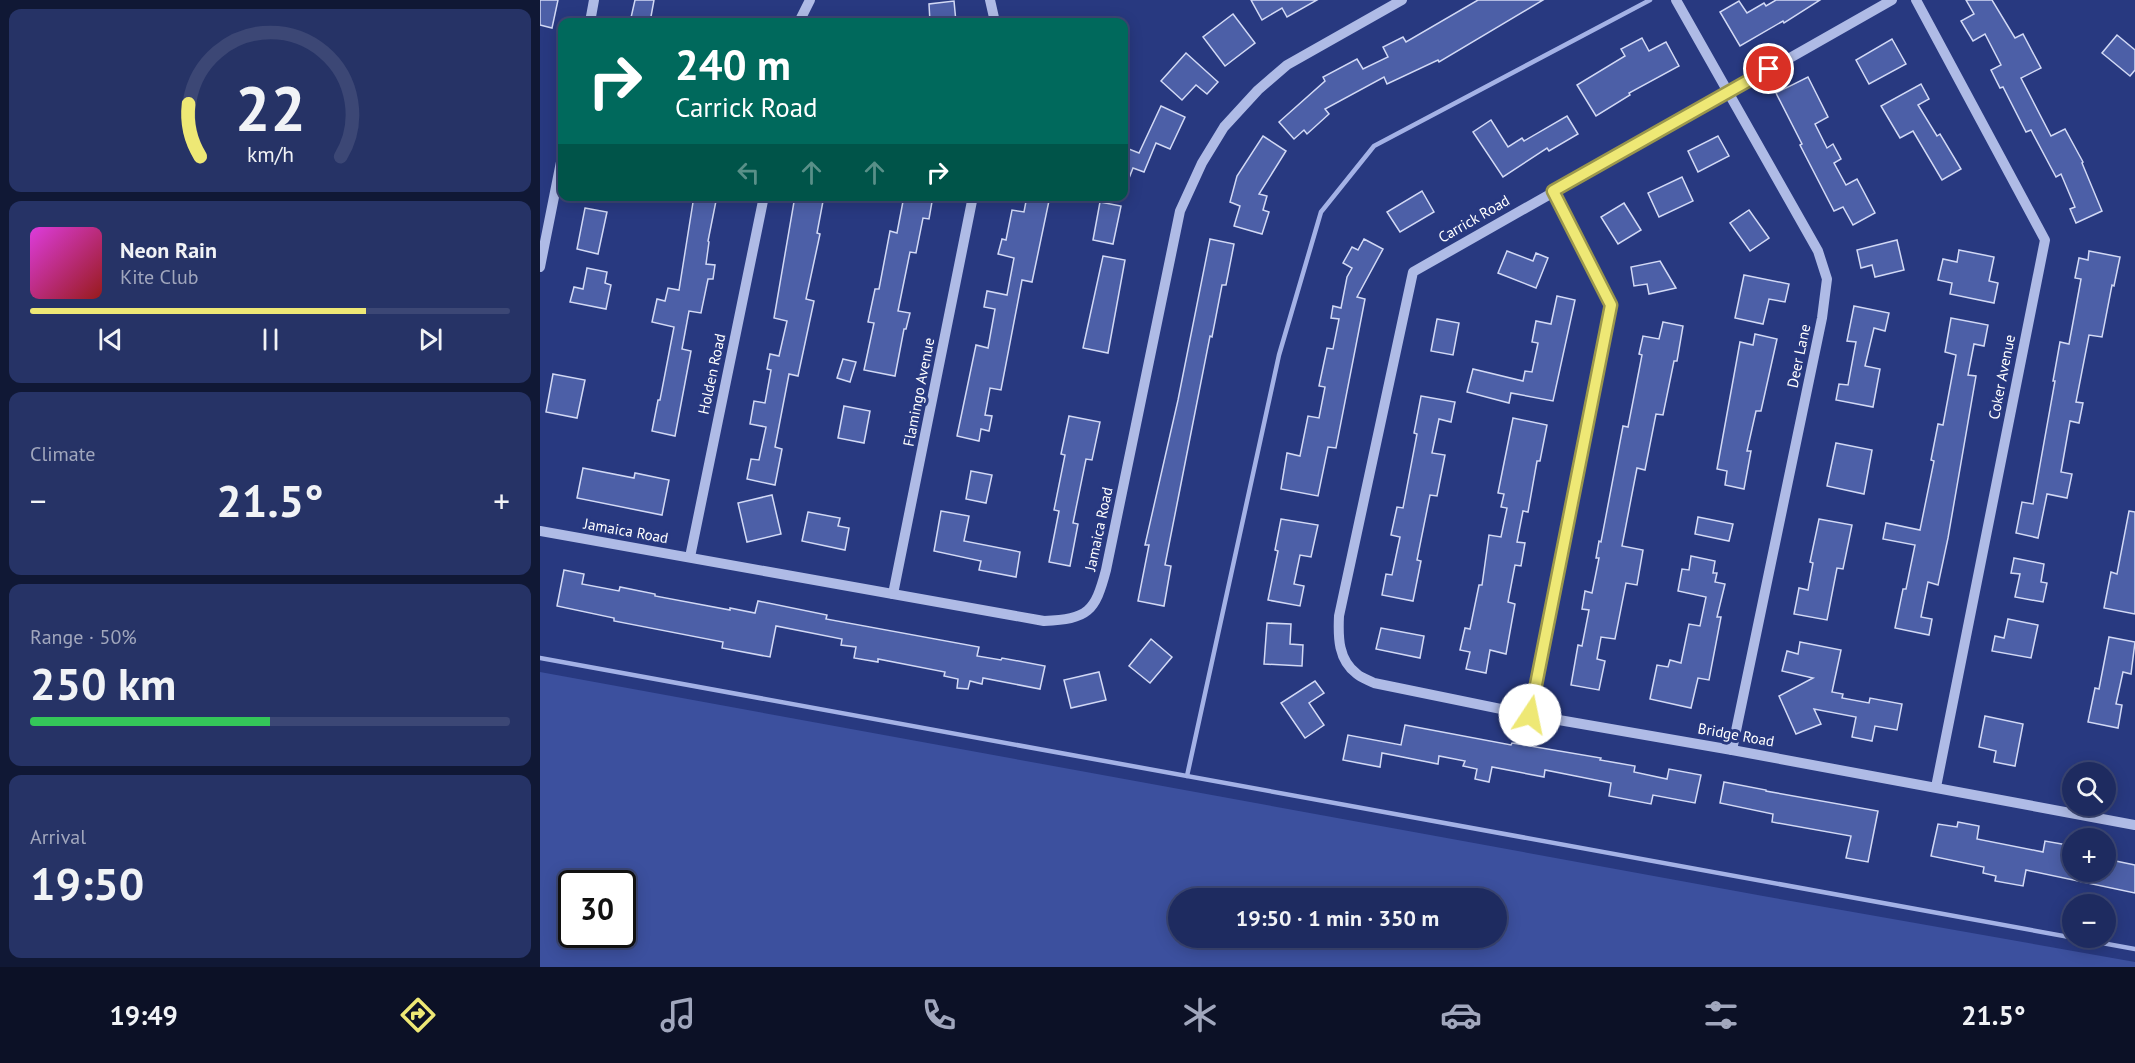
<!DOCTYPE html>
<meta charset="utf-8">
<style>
:root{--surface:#1e2b60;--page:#263366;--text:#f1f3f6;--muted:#a1a7bd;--line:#3c4775;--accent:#eee875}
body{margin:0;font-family:"PT Sans",sans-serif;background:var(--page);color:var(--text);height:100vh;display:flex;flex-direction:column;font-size:22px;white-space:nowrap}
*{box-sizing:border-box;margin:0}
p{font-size:20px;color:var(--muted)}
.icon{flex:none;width:33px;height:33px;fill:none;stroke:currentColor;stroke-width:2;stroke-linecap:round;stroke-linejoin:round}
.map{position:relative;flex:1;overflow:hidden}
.panel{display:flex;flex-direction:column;gap:9px;padding:9px;background:#101835;width:540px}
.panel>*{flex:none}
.top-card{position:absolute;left:18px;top:18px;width:570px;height:183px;border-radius:12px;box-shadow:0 3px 15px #0003,0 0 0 2px var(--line);background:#00695c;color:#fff;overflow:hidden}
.controls{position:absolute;left:1522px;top:762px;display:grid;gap:12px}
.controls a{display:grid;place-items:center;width:54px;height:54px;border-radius:50%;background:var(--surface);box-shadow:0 3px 15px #0003,0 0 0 2px var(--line);font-size:30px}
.speed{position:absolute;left:18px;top:870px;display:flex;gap:12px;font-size:30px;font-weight:700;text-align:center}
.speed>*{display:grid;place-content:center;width:78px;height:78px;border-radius:50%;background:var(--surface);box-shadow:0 3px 15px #0003,0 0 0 2px var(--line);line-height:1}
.speed .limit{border:3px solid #111;border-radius:9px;background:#fff;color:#111}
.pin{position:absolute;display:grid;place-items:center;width:51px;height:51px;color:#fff;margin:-26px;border:3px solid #fff;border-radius:50%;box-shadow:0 2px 6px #0007}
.me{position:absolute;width:66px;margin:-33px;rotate:11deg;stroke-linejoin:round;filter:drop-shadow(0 0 4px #0008)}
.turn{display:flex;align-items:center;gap:21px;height:126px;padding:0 18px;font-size:27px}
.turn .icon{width:78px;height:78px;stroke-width:2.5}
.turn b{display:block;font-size:42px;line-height:51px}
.lanes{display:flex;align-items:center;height:57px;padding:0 18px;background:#0003;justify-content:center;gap:30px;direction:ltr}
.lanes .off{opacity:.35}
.big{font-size:45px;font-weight:700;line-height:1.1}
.panel .tile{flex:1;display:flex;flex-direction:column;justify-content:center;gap:9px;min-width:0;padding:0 21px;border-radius:12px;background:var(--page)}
.panel .dial{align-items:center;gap:0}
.dial svg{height:156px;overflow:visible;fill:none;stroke:var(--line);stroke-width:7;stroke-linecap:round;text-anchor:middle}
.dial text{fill:var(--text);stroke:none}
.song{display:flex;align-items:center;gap:18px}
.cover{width:72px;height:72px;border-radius:9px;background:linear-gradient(135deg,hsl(300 70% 55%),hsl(0 70% 35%))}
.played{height:6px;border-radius:3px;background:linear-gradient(90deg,var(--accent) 70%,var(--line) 70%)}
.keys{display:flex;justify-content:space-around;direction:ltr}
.heat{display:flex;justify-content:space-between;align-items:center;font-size:33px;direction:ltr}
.charge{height:9px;border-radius:4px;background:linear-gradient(90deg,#34c759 50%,var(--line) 0)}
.trip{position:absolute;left:628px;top:888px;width:339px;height:60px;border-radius:30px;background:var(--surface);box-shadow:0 3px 15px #0003,0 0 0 2px var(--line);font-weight:700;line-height:60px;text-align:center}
.tabs{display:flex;height:96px;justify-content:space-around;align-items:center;background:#0c1126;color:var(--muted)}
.tabs .icon{width:42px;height:42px}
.tabs .selected{color:var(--accent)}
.tabs b{font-size:27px;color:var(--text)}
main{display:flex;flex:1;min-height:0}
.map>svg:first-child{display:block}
.green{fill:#3c509e;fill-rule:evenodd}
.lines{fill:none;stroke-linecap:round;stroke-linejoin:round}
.stream{stroke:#a4b2e6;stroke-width:4.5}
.building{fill:#4c5fa7;stroke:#d2d9f5;stroke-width:1.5}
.minor{stroke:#afbbe6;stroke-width:10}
.route-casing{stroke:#9b974c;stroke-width:15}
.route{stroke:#eee875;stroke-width:10}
.labels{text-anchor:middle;stroke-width:6;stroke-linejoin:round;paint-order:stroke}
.street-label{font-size:15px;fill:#fff;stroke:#283980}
</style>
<main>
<section class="panel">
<div class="tile dial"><svg viewBox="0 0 100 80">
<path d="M14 69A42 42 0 1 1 86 69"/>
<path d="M14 69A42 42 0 0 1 8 42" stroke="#eee875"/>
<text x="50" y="56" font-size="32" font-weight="700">22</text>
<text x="50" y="72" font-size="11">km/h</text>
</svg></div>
<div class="tile">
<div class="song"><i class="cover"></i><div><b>Neon Rain</b><p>Kite Club</p></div></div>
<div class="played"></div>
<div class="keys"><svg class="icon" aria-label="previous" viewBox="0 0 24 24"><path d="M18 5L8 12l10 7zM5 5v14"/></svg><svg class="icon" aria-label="pause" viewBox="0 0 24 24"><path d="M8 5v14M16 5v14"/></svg><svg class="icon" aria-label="next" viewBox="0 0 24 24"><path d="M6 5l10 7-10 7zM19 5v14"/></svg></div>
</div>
<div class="tile"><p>Climate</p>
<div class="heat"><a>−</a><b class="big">21.5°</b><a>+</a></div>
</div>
<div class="tile"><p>Range · 50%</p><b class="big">250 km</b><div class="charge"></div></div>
<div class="tile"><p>Arrival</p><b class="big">19:50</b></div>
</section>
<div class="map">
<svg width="1595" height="967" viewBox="0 0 1595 967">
<rect width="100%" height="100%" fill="#283980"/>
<path class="green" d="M0,672L1223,896L1595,962V967H0ZM32,884H82V934H32ZM639,898H957V938H639Z"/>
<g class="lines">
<g class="stream">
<polyline points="0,658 1595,949"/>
<polyline points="647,776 739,355 781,212 834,146 1110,0"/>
</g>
</g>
<g class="building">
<polygon points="0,0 18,0 12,28 0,25"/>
<polygon points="95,0 114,0 110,22 90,22"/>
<polygon points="711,0 777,0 747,17 742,8 722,20"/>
<polygon points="938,0 1003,0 899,62 898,60 847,84 844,77 785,109 789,114 767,134 764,130 754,139 739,122 785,81 783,77 817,59 823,69 848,57 843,47 863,37 866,42"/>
<polygon points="1236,0 1280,0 1244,23 1243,21 1200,46 1180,12 1199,1 1207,13 1224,3 1226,6"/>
<polygon points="1426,0 1452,0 1475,38 1483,34 1501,68 1481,78 1511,136 1525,129 1543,162 1542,163 1562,211 1536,223 1530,209 1535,207 1521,174 1516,177 1491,130 1486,132 1463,87 1460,88 1451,70 1461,65 1445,34 1433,41 1421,21 1434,14"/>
<polygon points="414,1 416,22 390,22 389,4"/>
<polygon points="693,14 715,43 685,66 663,37"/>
<polygon points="1577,35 1595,50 1595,70 1590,76 1562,53"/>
<polygon points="1102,38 1109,51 1126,42 1139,66 1089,93 1090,95 1056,116 1037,85 1085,56 1081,49"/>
<polygon points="1352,39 1366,64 1329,84 1316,60"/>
<polygon points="646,53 678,82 667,94 656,85 642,100 621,81"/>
<polygon points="1268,77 1288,117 1275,124 1287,148 1293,144 1301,159 1294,163 1306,185 1317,179 1335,213 1313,225 1303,207 1294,211 1260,145 1262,144 1236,93"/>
<polygon points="1381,84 1389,99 1378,105 1397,136 1400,134 1421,169 1402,180 1373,131 1360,138 1341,106"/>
<polygon points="621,106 645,117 630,149 616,143 604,172 593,168 584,191 584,147 599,153"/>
<polygon points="1027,116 1038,134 1009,151 1007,148 963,177 933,132 951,120 968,147 982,138 984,141"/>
<polygon points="723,136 746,151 719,194 727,196 723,210 729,212 722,234 694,226 700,206 690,202 697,176"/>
<polygon points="1178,136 1189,156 1158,172 1148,151"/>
<polygon points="1142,177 1153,201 1119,217 1108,193"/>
<polygon points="882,191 894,212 860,232 847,212"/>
<polygon points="154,196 177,196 168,241 169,242 166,264 175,265 173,279 168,279 161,313 149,311 142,349 151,351 135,436 112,431 118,400 120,400 134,327 112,322 117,299 125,301 128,288 139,290"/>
<polygon points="255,196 284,196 277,233 280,234 266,299 274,301 258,376 249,374 235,447 242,449 235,485 207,479 211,459 219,460 226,427 210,424 214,401 225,403 231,370 227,369 230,354 239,356 247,321 234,318"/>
<polygon points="364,196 393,196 389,219 383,218 376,253 370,252 358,311 370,313 366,329 364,329 355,376 324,370 334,323 328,322 335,289 339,289 350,231 357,233"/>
<polygon points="487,196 510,196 492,282 482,280 461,390 450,388 445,415 452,416 449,431 441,429 439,441 417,436 436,345 448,348 455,309 444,307 447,291 467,295 474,258 458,254 462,239 466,240 472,210 484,212"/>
<polygon points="560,202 581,206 573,244 553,240"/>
<polygon points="1084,203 1101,230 1078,244 1061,217"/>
<polygon points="45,208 67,212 58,254 37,249"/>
<polygon points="1209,210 1229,238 1210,251 1190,223"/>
<polygon points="670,239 694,244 686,285 682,285 672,337 670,336 638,499 625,565 631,566 624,606 598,601 609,545 605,545 638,400"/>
<polygon points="824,239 843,249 817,297 825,299 796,448 788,447 778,496 741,489 747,453 760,456 768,416 779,418 785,387 779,386 787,348 793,349 799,319 791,318 793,306 801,308 807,277 812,268 803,263 812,247 818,250"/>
<polygon points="1357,240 1364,270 1335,277 1332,265 1321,268 1317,250"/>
<polygon points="1419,250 1454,257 1449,281 1458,283 1454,303 1410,294 1412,283 1398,280 1403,259 1417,262"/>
<polygon points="967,251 993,261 996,253 1008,258 996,288 958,273"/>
<polygon points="1549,251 1580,257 1574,286 1572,285 1562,337 1549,335 1536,402 1543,403 1539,423 1530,421 1521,472 1532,474 1527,498 1507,494 1498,538 1476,533 1482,502 1493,504 1515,381 1513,381 1520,342 1529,344 1541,279 1535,278 1539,258 1548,260"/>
<polygon points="563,256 585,260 568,353 543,348"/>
<polygon points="1120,261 1136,288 1109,294 1107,284 1094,286 1091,267"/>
<polygon points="47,268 67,272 65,283 71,285 66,309 30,302 34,287 43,289"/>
<polygon points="1204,275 1249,284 1245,302 1229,299 1223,324 1195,318"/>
<polygon points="1017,296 1035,300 1013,401 971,393 969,403 927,392 933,369 983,381 985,371 992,372 998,343 992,342 996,321 1011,324"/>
<polygon points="1314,306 1349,313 1345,331 1334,328 1325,366 1340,369 1333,407 1296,400 1299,384 1308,385 1316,342 1307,341"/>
<polygon points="1411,318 1448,325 1444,346 1434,344 1428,375 1436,376 1408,538 1398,585 1388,582 1381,617 1392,619 1389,635 1355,628 1363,589 1366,589 1375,545 1343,539 1346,523 1380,530 1394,461 1391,460 1398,424 1403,425 1416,355 1405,352"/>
<polygon points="897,319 919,323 913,355 891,351"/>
<polygon points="1123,322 1143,326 1137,361 1134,361 1123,415 1116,414 1105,470 1097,468 1082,546 1103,550 1097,585 1086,583 1075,639 1061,637 1057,659 1065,661 1059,690 1031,685 1038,645 1042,646 1049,610 1042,609 1045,591 1052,593 1059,558 1056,558 1059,541 1061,542 1083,426 1088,427 1102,355 1099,354 1103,336 1119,339"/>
<polygon points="1215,334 1237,339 1221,411 1216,411 1207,451 1211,451 1204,489 1185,485 1187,471 1177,469 1200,342 1213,345"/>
<polygon points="303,359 316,362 310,382 297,378"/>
<polygon points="13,374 45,380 37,418 6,412"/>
<polygon points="881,396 915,402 911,422 899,419 892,453 905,455 897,496 890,495 877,560 881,561 873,601 842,595 846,574 852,575 860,537 851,535 857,507 863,508 877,434 874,433"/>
<polygon points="304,406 330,411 324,443 298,438"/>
<polygon points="529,416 560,422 552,460 546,459 533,523 538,524 530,566 509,562 519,511 514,510 525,455 521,454"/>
<polygon points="973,418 1007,425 1000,461 997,461 988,512 983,511 977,542 985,543 981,566 975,565 968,602 975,604 966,654 950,650 946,673 926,669 930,652 920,650 925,628 930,629 939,585 942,585 949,535 961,537 967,508 961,507 964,494 958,493"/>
<polygon points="1296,443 1332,450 1324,494 1287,486"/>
<polygon points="43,468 94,478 95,473 129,480 122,515 37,498"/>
<polygon points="431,471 452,475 446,503 426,499"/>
<polygon points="232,495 241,534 207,542 198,503"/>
<polygon points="401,511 429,516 424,541 480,552 476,577 439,570 441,561 394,551"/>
<polygon points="1589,511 1595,512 1595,614 1564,608 1571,572 1577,574"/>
<polygon points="268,512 300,518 298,526 309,528 305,550 262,541"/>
<polygon points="1158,517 1193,524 1189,541 1155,534"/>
<polygon points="741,519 778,525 771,557 760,555 754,584 764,586 760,606 728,600 738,551 735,550"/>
<polygon points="1279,519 1312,525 1303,569 1297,568 1287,620 1254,614 1259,588 1268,590 1273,563 1270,562"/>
<polygon points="1151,556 1175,561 1173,573 1177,573 1175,582 1185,584 1177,617 1181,617 1169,680 1158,678 1151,708 1110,699 1117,665 1128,667 1130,660 1141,663 1149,624 1160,626 1166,597 1138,591 1142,569 1149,570"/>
<polygon points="1474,558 1504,564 1501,582 1507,583 1503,602 1475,597 1480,574 1471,573"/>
<polygon points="24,570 44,574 42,584 79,591 80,587 115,594 115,596 190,610 190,608 215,613 218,601 287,615 286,619 439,647 437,656 461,660 462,658 505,666 500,689 443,678 442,684 430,681 428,689 417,688 418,679 404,676 405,672 338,659 338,662 314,658 316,647 301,645 302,639 236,626 230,657 182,648 183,642 74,621 74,618 17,606"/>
<polygon points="1468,619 1498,625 1491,658 1452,651 1455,636 1464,638"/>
<polygon points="727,623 751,624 750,644 763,645 762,666 724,664"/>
<polygon points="841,628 884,636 880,658 836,649"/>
<polygon points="1569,637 1595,642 1591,674 1583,672 1576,704 1582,705 1578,728 1548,722 1555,688 1559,689"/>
<polygon points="611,639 632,657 610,683 589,666"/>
<polygon points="1260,642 1301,650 1292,692 1303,694 1302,698 1329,703 1330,698 1362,704 1357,730 1335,726 1332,741 1312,737 1316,717 1274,709 1281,724 1256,734 1239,696 1273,678 1242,671 1247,651 1258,654"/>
<polygon points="559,672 566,700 531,708 524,680"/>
<polygon points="775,681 784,693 769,703 784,725 765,738 741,703"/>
<polygon points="1445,716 1483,724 1475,766 1454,762 1456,751 1439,747"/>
<polygon points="865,725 971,745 972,743 1061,758 1060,760 1095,766 1094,772 1127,779 1129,769 1161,775 1155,803 1113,795 1111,804 1069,796 1071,783 1005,770 1004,777 952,767 949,782 935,779 937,769 923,766 925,761 899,756 898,764 842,753 840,767 803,760 808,735 861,745"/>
<polygon points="1184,782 1226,790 1226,791 1338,811 1328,862 1306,858 1311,836 1232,822 1233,814 1180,803"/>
<polygon points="1418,822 1439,826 1437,839 1503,852 1505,841 1533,846 1533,872 1566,872 1566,859 1595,865 1595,893 1486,870 1483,886 1455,881 1456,876 1443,873 1444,867 1391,856 1398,824 1417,827"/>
</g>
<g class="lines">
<g class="minor">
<polyline points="450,0 455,22"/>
<polyline points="1136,0 1278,251 1287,279 1282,318 1192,750"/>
<path d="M1352,0L873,272L799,616C798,637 798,660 817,674C821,678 829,680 834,683L990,715L1192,750L1595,825"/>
<polyline points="1376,0 1505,240 1396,787"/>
<polyline points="50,22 54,0"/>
<polyline points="259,22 270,0"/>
<polyline points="0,267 22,157"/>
<path d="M0,531L504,621C548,619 555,612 566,570L640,211L662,163L684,127L718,90L747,65L862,0"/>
<polyline points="150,557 224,196"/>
<polyline points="353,594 433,196"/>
<polyline points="990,715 1071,305 1013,191"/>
</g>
</g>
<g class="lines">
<g class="route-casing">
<polyline id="route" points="990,715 1071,305 1013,191 1229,69"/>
</g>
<use href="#route" class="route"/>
</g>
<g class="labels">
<g class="street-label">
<text transform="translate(934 219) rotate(-30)" y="5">Carrick Road</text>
<text transform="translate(1259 356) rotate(-78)" y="5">Deer Lane</text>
<text transform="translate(172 374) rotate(-78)" y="5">Holden Road</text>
<text transform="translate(1462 377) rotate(-79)" y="5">Coker Avenue</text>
<text transform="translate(379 392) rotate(-79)" y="5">Flamingo Avenue</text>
<text transform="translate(559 529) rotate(-78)" y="5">Jamaica Road</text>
<text transform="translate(86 531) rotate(10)" y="5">Jamaica Road</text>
<text transform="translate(1196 735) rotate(10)" y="5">Bridge Road</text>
</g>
</g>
</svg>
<div class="controls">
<a><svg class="icon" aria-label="search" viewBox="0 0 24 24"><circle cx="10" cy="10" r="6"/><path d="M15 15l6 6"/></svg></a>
<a>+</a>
<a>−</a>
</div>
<div class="speed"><div class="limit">30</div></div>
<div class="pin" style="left:1229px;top:69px;background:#d93025"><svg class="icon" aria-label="arrive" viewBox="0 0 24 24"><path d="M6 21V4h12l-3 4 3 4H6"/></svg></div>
<svg class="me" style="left:990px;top:715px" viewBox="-20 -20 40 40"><circle r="19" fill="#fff"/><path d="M0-13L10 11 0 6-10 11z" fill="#eee875"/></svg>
<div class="trip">19:50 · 1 min · 350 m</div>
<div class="top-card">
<div class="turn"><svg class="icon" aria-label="right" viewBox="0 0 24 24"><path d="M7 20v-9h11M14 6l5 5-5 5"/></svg><div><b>240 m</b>Carrick Road</div></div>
<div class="lanes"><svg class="icon off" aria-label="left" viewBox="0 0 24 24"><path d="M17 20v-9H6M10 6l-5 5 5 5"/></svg><svg class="icon off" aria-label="ahead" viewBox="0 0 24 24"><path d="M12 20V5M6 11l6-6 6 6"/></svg><svg class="icon off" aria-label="ahead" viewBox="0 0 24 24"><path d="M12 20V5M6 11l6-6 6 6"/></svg><svg class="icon" aria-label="right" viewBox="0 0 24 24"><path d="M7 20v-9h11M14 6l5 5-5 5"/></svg></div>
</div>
</div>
</main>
<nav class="tabs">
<b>19:49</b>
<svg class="icon selected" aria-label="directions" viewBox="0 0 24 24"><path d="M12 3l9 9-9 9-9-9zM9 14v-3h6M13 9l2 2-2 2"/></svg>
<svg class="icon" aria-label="music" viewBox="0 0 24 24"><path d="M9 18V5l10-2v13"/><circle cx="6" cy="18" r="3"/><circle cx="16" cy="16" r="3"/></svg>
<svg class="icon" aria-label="phone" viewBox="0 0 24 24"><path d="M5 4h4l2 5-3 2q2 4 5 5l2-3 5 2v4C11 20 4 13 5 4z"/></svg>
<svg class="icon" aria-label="climate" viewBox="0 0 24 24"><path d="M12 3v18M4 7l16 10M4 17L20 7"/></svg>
<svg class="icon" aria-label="car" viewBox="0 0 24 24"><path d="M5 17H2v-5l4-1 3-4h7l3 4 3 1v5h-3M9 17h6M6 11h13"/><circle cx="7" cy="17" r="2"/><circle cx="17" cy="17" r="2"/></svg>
<svg class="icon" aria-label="filters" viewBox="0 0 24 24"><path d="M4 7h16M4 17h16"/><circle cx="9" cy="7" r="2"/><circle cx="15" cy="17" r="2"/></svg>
<b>21.5°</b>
</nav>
